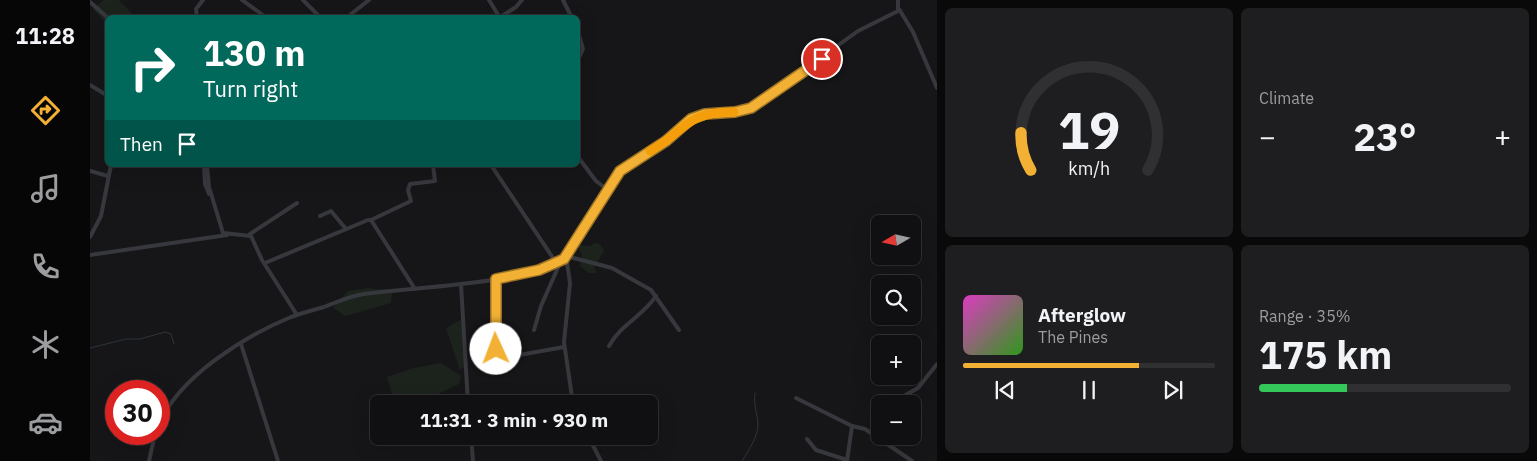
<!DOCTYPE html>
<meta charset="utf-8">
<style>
:root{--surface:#101012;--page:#1e1e20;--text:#f1f3f6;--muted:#9c9d9f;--line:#303032;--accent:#f2b134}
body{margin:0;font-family:"IBM Plex Sans",sans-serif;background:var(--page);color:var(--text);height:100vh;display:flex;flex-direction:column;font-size:19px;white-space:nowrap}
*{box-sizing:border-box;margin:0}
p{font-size:16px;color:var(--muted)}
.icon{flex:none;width:28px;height:28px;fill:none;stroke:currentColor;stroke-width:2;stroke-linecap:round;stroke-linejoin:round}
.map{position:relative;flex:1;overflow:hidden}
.side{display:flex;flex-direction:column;gap:8px;padding:8px;background:#09090a;width:600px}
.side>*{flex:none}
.guide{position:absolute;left:15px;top:15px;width:475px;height:152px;border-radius:8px;box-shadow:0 5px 20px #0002,0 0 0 1px var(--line);background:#00695c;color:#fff;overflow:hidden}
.needle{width:32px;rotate:261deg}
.controls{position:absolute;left:781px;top:215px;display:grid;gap:10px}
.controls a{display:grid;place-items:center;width:50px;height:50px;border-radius:8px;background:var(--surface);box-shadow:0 5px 20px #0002,0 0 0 1px var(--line);font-size:25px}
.speed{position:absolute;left:15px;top:380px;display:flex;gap:10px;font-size:25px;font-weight:700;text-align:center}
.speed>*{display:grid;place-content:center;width:65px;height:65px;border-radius:50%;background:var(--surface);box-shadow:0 5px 20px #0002,0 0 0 1px var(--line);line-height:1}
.speed .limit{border:8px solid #d22;background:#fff;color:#111}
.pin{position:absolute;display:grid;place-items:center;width:42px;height:42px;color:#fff;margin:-21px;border:2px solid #fff;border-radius:50%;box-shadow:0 1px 5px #0007}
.me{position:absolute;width:55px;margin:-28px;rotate:358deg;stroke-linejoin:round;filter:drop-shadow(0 0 4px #0008)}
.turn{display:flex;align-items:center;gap:18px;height:105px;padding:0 15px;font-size:22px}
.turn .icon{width:65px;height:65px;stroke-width:2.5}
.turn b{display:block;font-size:35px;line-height:42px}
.then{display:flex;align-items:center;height:48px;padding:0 15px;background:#0003;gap:10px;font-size:19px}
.big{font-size:38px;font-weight:700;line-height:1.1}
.side .tile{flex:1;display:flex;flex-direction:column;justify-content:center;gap:8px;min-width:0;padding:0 18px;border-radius:8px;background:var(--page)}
.side .dial{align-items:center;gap:0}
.dial svg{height:130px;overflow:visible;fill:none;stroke:var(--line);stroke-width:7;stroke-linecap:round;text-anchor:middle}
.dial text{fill:var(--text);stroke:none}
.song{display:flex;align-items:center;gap:15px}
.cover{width:60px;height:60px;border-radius:8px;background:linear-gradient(135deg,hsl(310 70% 55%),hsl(110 70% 35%))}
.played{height:5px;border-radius:2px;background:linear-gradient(90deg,var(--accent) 70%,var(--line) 70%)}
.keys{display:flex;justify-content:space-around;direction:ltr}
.heat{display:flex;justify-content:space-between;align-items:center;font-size:28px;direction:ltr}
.charge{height:8px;border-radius:4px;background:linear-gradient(90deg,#34c759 35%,var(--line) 0)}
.side .tiles{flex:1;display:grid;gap:8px;grid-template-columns:repeat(2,1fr)}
.trip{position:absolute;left:280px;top:395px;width:288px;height:50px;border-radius:8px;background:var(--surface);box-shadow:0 5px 20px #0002,0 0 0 1px var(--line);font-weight:700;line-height:50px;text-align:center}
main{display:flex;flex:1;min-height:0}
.menu{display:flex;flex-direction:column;width:90px;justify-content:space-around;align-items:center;background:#060607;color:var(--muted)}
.menu .icon{width:35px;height:35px}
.menu .on{color:var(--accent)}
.menu b{font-size:22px;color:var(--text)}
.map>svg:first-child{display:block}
.green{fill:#1c231d}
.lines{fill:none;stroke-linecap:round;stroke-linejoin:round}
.stream{stroke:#2c353c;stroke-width:1}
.minor{stroke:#37383d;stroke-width:4}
.route-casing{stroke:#9d7322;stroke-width:12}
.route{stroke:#f2b134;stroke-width:9}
.slow{stroke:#f59e0b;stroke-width:9}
</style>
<main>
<nav class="menu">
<b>11:28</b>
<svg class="icon on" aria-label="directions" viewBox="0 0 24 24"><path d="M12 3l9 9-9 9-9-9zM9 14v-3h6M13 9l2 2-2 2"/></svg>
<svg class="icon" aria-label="music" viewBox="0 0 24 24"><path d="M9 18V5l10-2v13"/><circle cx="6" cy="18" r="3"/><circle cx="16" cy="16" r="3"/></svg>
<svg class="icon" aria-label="phone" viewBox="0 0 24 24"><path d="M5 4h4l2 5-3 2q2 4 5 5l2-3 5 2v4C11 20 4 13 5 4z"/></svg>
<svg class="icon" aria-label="climate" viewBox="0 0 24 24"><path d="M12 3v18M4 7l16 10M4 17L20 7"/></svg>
<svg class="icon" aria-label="car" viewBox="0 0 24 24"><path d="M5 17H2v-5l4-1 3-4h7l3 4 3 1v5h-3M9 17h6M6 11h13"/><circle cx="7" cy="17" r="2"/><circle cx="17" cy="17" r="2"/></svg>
</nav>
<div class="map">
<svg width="847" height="461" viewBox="0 0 847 461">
<rect width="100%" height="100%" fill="#161618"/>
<g class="green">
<polygon points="14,0 29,0 45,17 18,18 17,24 3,9"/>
<polygon points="505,243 510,244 514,251 504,268 507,273 499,273 490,266 492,256 487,245 500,246"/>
<polygon points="278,288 302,291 301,303 256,316 243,308 258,291"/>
<polygon points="372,319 374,367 370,370 356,328"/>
<polygon points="351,363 371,376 369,384 335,400 305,404 297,377 324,368"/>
</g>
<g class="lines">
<g class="stream">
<polyline points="0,348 36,339 50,339 75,332 81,334 84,344"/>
<path d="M652,461C658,452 668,436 668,425C668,414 663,406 665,393"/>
</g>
<g class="minor">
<polyline points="152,0 177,18"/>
<polyline points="213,0 231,18"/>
<polyline points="399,0 410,18"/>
<polyline points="473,0 482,18"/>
<polyline points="0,2 18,18"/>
<polyline points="809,9 823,32 847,88"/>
<polyline points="107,18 106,9 113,0"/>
<polyline points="256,18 279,0"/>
<polyline points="409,18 426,7 432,0"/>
<polyline points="488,31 493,49 488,60"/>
<polyline points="0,85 18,96"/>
<polyline points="488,157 506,181 518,190"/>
<polyline points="114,165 115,184 119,194"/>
<polyline points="117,165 119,187 133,233 161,236 172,260 207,315"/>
<polyline points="401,165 467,264"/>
<polyline points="0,171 18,176"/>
<polyline points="230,216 241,211 256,229"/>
<polyline points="281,220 321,201 318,190 320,184 345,181 343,165"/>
<polyline points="160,234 207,203"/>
<polyline points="0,237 11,216 21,165"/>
<polyline points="0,255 137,235"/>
<polyline points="175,263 278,220 281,220 325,289"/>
<polyline points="406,279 407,359 474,347"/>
<polyline points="371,284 378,404"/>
<polyline points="444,330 451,306 470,263"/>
<polyline points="151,344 188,461"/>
<path d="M519,346C530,325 553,316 566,296"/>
<polyline points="706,398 762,426"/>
<polyline points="805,401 828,388 847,364"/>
<polyline points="483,404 474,342 480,283 476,256 522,268 561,290 589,330"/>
<path d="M69,425C88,377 155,336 201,317C212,313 223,310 234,307C247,302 260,296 274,294C312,288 455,283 476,256L527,175L538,164L576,141L606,117L661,108L768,31L808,11V0"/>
<polyline points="381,436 383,461"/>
<polyline points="498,436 511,461"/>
<polyline points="717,439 726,450 757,460"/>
<polyline points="59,461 65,434"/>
<polyline points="757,461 762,426 775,429 822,461"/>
</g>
</g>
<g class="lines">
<g class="route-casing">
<polyline id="route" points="406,349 406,279 449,270 474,259 530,171 576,141 601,119 615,114 645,112 661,108 732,59"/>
</g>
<use href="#route" class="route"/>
<path class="slow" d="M560,151C597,130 595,112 644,112"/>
</g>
</svg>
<div class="controls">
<a><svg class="needle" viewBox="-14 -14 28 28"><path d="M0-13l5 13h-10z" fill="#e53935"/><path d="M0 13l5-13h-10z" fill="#9c9d9f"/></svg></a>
<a><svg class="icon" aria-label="search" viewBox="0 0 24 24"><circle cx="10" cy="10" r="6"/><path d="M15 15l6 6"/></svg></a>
<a>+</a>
<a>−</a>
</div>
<div class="speed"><div class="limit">30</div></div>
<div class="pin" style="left:732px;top:59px;background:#d93025"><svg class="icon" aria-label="arrive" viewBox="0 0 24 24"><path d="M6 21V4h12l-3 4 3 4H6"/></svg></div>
<svg class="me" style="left:406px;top:349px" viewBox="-20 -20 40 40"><circle r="19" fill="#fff"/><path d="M0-13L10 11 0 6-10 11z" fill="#f2b134"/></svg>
<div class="trip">11:31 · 3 min · 930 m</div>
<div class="guide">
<div class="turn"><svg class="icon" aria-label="right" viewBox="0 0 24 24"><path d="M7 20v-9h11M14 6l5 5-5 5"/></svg><div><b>130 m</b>Turn right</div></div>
<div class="then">Then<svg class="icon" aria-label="arrive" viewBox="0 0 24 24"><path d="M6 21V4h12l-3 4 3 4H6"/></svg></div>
</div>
</div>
<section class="side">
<div class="tiles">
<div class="tile dial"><svg viewBox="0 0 100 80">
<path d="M14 69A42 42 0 1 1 86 69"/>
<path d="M14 69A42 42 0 0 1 8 46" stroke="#f2b134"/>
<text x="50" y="56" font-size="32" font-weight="700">19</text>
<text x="50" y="72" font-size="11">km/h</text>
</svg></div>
<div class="tile"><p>Climate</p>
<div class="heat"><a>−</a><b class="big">23°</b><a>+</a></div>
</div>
<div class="tile">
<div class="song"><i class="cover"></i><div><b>Afterglow</b><p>The Pines</p></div></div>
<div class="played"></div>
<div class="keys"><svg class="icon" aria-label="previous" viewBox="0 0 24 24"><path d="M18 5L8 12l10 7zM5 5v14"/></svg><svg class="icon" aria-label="pause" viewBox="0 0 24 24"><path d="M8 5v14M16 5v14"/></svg><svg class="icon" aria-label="next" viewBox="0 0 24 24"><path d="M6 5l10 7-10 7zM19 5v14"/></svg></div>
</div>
<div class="tile"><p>Range · 35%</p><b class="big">175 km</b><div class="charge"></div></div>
</div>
</section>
</main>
